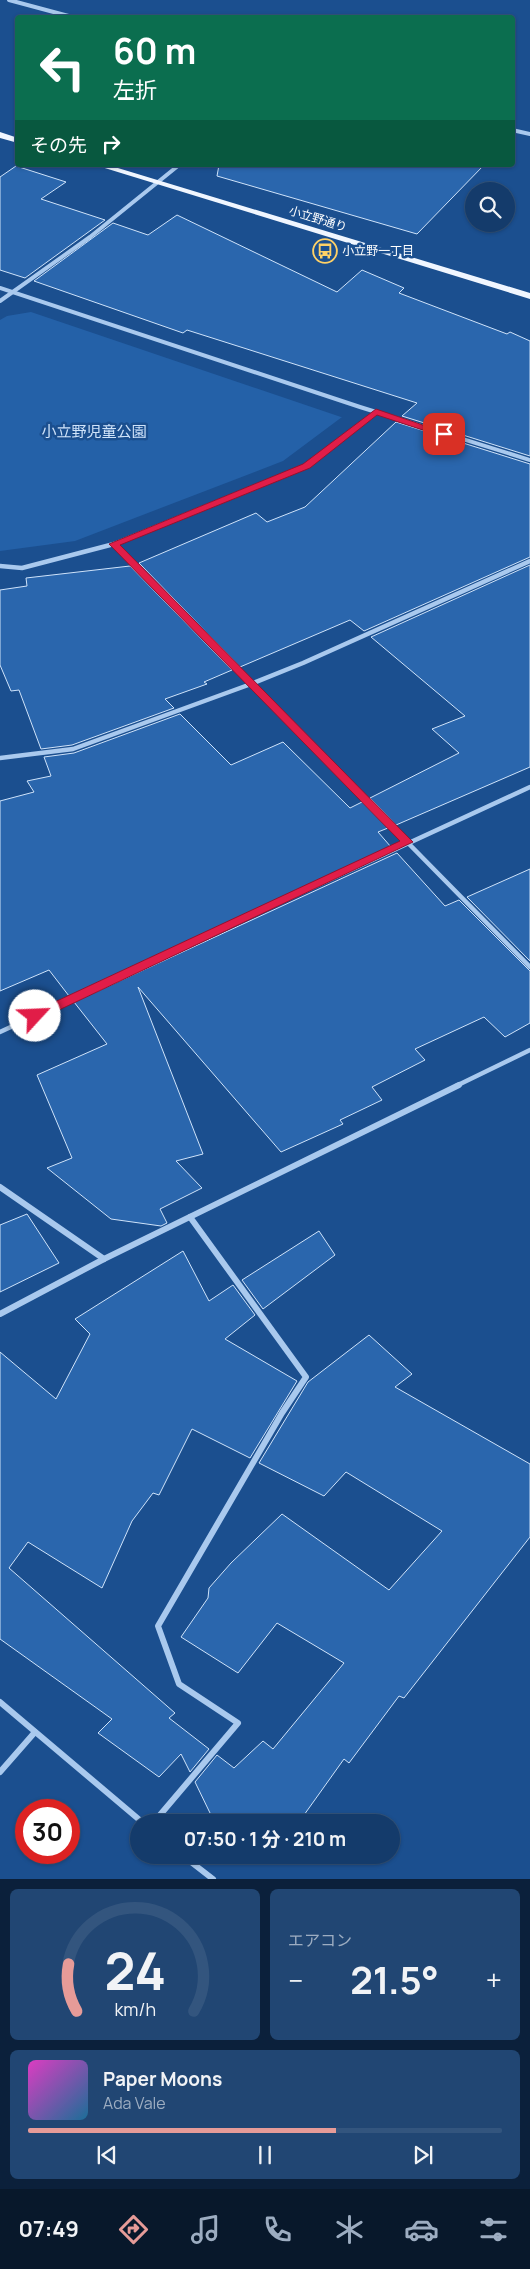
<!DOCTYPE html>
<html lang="ja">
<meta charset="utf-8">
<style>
:root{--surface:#143b6b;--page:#214673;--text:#f1f3f6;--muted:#9dadc1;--line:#33557e;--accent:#e69b98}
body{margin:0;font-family:Manrope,"Noto Sans JP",sans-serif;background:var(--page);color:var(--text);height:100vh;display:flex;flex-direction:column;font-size:19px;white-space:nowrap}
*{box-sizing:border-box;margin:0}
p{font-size:16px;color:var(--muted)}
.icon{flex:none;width:28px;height:28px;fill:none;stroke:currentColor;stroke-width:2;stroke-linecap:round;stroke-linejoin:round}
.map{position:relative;height:1879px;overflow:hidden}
.drawer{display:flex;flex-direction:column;gap:10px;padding:10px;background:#0b203b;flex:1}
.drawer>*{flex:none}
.guide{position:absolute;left:15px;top:15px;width:500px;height:152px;border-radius:5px;box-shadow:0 1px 4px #0004,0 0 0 1px var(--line);background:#0b6e4f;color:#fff;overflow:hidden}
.fabs{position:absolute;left:465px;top:182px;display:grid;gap:10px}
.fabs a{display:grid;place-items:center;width:50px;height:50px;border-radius:50%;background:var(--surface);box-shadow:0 1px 4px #0004,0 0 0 1px var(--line);font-size:25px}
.speed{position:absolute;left:15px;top:1799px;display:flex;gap:10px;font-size:25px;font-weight:700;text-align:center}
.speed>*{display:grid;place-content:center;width:65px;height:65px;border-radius:50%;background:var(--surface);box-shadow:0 1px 4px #0004,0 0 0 1px var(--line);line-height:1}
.speed .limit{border:8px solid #d22;background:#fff;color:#111}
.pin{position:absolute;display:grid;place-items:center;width:42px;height:42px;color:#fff;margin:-21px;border-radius:10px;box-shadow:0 2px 8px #0006}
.me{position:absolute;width:55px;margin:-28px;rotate:65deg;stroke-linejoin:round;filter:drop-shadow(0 0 4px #0008)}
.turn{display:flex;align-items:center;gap:18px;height:105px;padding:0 15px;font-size:22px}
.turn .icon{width:65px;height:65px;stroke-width:2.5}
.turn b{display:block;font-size:35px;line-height:42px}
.then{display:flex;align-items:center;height:48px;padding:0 15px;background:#0003;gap:10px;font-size:19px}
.big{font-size:38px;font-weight:700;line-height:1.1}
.drawer .widget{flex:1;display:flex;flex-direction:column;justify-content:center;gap:8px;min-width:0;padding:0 18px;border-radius:8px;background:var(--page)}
.drawer .dial{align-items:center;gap:0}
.dial svg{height:130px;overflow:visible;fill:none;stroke:var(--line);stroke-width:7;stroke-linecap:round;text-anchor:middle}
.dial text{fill:var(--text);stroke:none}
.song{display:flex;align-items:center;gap:15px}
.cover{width:60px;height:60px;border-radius:8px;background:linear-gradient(135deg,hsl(310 70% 55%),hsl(200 70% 35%))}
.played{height:5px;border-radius:2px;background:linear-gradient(90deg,var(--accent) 65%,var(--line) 65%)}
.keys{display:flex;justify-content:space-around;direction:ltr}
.heat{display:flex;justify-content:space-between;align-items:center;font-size:28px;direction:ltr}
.drawer .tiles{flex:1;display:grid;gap:10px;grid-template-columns:1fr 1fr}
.widget:last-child{grid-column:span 2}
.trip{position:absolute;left:130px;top:1814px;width:270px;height:50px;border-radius:25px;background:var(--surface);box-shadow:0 1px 4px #0004,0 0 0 1px var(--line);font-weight:700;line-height:50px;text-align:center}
.dock{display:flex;height:80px;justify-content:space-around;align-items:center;background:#08182b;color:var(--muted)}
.dock .icon{width:35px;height:35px}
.dock .on{color:var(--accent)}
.dock b{font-size:22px;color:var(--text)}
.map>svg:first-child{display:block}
.green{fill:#2461a8}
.building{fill:#2a66ad;stroke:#cfe3fa}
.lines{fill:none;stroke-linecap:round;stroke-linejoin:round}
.street-far2{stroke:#a9c9ee;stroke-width:4}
.street-far1{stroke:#a9c9ee;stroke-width:4.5}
.street{stroke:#a9c9ee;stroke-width:6}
.primary{fill:#f0f6ff;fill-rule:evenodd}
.route{fill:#e11d48;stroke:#92132f}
.labels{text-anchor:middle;stroke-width:5;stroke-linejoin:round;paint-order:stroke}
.far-street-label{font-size:12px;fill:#fff;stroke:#1b4f8f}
.far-poi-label{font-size:12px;fill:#fff;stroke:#1b4f8f;text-anchor:start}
.park-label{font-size:15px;fill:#cfe3fa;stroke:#1b4f8f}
</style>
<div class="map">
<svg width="530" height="1879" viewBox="0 0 530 1879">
<rect width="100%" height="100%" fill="#1b4f8f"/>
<polygon class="green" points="31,312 341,417 342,417 283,461 75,541 0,551 0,320 7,316"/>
<g class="building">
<polygon points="219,165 484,165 417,234 217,176"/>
<polygon points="16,166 66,182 41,199 105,220 25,278 0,270 0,177"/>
<polygon points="177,215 337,292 362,270 404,288 399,293 507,334 510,332 530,341 530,456 402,416 417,403 187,330 183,333 34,281 113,223 148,235"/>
<polygon points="396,422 530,464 530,557 364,631 350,620 240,667 139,563 256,513 267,522 305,507"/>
<polygon points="530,565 530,767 396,825 370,798 459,753 432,729 465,716 371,637"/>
<polygon points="130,566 232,670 204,682 207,684 165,699 174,708 72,745 41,749 19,690 11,691 0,665 0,590 27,586 26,578"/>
<polygon points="180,714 231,765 283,742 350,808 362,802 388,828 378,832 391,847 69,996 49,970 0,991 0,801 34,792 27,781 51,776 44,757 74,753"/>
<polygon points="397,853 445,906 459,900 530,971 530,1023 505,1037 484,1017 415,1049 425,1060 372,1087 382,1100 340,1120 343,1124 281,1152 138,987 203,1154 176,1161 202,1188 160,1209 167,1223 161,1226 111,1219 47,1168 72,1158 37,1075 107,1044 74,1002"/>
<polygon points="530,869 530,961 467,897"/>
<polygon points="27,1214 59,1263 0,1292 0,1225"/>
<polygon points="319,1231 335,1255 263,1309 242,1280"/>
<polygon points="183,1251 209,1301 233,1285 255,1315 225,1339 297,1381 250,1458 192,1429 159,1495 153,1493 132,1521 102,1588 28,1542 9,1568 175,1713 169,1718 209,1749 190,1772 181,1754 159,1777 98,1733 112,1719 0,1639 0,1352 56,1399 90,1334 75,1319"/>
<polygon points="369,1335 412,1374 395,1387 530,1464 530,1537 404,1698 399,1696 349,1763 344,1759 299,1822 222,1822 211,1815 195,1782 217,1755 234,1768 263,1741 273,1749 344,1663 277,1623 238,1673 181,1637 208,1598 209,1588 231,1563 282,1514 389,1590 442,1531 346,1472 324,1496 259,1463 308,1382"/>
</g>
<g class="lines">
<g class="street-far2">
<polyline points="9,0 76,18"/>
<polyline points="512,130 530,134"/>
<polyline points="0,288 360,407 530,460"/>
<polyline points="0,301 90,237 179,165"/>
<polyline points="288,474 307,466 376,412"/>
</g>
<g class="street-far1">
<polyline points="114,544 291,472"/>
<polyline points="0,566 22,568 114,544 530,967"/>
<polyline points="0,758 73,749 251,684 303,663 530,561"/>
<polyline points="0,1032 530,787"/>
<polyline points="456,1086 530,1050"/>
</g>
<g class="street">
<polyline points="0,1187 104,1259"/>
<polyline points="0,1314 104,1259 459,1085"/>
<polyline points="0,1702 142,1822"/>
<polyline points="0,1772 35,1732"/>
<polyline points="154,1822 238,1723 179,1684 158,1626 282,1413 306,1377 190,1217"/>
<polyline points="182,1855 213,1879"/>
</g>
<g class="primary">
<polygon points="0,132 18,138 18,143 0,138"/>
<polygon points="95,165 108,165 530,293 530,299"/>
</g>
</g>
<polygon class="route" points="376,409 449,434 441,436 377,415 310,468 120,545 413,842 40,1019 31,1019 31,1013 400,841 109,544 303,464"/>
<defs>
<g id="bus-ring" transform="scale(1.25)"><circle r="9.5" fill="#1b4f8f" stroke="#ffd166" stroke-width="1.5"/><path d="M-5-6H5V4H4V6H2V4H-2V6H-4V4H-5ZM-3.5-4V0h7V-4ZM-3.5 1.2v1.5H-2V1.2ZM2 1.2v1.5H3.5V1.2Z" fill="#ffd166"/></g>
</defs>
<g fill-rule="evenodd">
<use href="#bus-ring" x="325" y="251"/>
</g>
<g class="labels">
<g class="far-street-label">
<text transform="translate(318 219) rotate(17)" y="4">小立野通り</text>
</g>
<g class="far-poi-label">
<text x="342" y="255">小立野一丁目</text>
</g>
<g class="park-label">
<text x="94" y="437">小立野児童公園</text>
</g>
</g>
</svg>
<div class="fabs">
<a><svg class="icon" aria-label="search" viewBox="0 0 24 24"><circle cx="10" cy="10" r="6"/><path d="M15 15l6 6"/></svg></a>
</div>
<div class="speed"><div class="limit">30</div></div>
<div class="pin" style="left:444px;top:434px;background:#d93025"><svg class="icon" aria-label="arrive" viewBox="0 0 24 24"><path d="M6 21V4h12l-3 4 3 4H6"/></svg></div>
<svg class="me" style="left:35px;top:1016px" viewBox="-20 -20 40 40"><circle r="19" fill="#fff"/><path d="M0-13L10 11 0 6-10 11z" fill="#e11d48"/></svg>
<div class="trip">07:50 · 1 分 · 210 m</div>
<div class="guide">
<div class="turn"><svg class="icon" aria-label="left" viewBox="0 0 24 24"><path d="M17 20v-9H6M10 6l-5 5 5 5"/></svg><div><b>60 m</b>左折</div></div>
<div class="then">その先<svg class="icon" aria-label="right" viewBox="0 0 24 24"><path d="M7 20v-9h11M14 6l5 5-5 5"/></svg></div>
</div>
</div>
<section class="drawer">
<div class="tiles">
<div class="widget dial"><svg viewBox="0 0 100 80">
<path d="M14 69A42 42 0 1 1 86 69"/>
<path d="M14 69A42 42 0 0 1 9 40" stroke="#e69b98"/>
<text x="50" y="56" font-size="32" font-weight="700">24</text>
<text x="50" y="72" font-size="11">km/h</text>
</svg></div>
<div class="widget"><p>エアコン</p>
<div class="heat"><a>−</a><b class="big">21.5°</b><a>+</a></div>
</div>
<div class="widget">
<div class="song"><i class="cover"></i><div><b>Paper Moons</b><p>Ada Vale</p></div></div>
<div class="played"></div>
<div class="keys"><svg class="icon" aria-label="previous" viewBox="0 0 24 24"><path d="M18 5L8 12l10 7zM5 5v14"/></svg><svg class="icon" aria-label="pause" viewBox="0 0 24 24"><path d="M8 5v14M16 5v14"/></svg><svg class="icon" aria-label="next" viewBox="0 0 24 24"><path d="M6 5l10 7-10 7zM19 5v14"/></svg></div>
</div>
</div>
</section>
<nav class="dock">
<b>07:49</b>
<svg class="icon on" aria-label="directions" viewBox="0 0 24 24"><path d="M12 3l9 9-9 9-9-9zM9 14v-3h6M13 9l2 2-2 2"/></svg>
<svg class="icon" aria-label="music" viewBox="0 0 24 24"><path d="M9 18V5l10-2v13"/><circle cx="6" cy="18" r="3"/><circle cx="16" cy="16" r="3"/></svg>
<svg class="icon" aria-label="phone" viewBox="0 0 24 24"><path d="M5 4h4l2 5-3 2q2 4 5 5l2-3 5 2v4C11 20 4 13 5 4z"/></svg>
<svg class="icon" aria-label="climate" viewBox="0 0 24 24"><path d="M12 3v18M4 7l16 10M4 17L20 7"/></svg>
<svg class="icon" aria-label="car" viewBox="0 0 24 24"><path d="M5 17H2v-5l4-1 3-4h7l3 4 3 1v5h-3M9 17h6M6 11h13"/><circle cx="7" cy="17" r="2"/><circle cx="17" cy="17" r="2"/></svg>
<svg class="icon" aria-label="filters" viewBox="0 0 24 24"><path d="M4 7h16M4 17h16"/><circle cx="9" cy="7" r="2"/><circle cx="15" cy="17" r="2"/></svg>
</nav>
